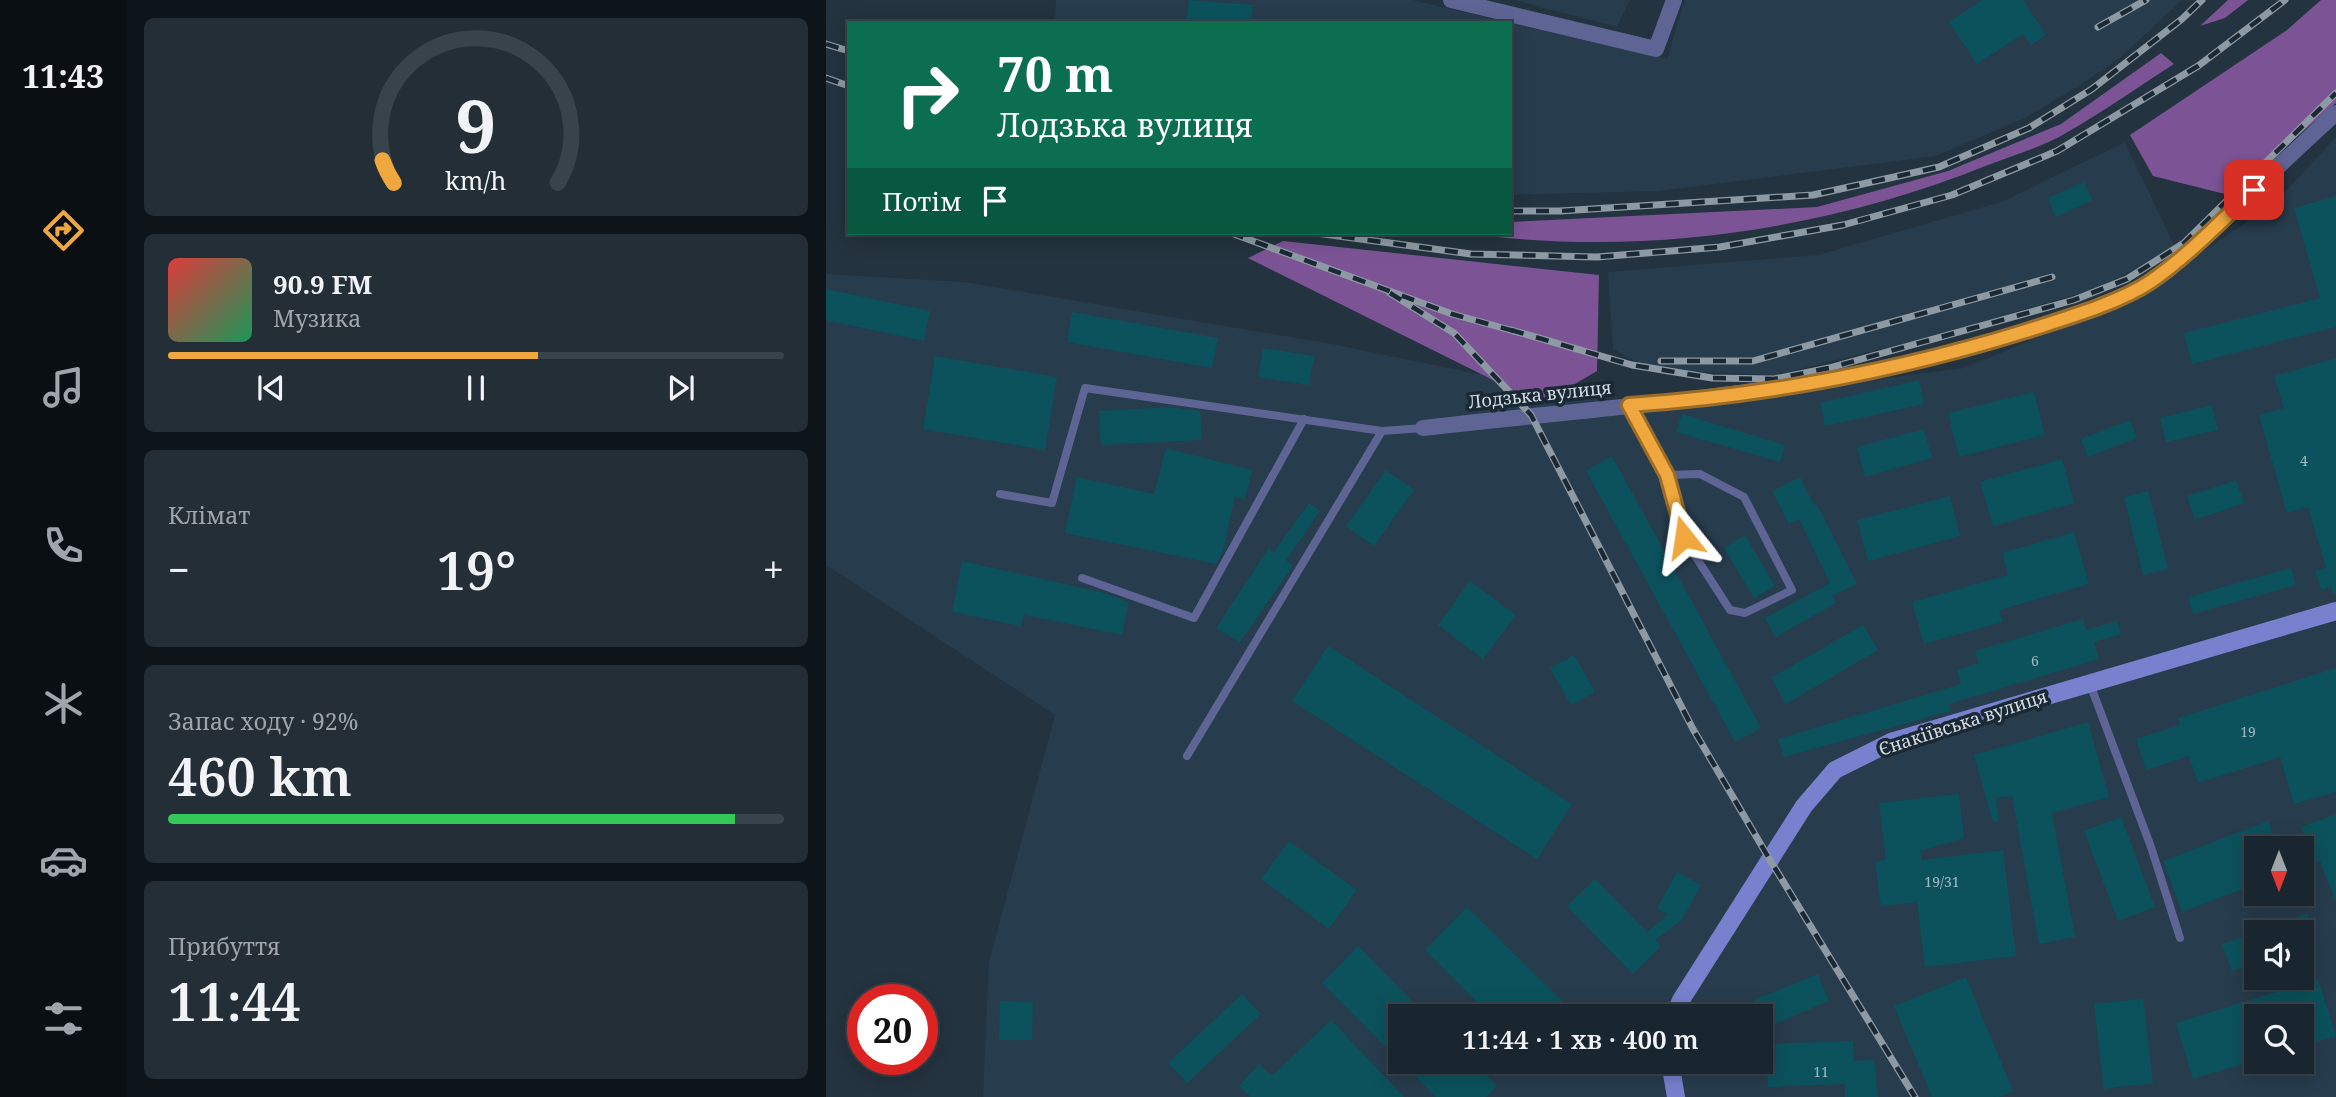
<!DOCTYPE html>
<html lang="uk">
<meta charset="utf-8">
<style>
:root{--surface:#1a262f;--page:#232e37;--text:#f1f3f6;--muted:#9fa5aa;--line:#38434b;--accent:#efa73e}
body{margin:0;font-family:"Noto Serif",serif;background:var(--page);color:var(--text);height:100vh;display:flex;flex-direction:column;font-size:26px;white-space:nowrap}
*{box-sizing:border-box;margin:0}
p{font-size:23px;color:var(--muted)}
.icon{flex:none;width:38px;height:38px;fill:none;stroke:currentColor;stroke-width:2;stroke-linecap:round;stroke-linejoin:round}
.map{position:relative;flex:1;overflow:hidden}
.sheet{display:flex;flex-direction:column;gap:18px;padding:18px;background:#0e151a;width:700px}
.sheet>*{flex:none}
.hud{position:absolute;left:21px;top:21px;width:665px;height:214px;border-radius:0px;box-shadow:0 4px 18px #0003,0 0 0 2px var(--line);background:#0b6e4f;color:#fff;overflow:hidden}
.needle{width:46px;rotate:180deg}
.controls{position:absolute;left:1418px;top:836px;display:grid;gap:14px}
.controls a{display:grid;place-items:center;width:70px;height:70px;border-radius:0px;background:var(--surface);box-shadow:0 4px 18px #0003,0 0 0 2px var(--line);font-size:35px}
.speed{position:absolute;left:21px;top:984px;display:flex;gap:14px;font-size:35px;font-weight:700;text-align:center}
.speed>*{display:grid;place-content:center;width:91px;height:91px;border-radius:50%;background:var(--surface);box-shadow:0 4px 18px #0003,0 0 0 2px var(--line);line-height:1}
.speed .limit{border:10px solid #d22;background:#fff;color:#111}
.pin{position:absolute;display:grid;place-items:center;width:60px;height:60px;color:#fff;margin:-30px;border-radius:14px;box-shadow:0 4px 10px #0006}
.me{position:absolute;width:77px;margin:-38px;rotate:345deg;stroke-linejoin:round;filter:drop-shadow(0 0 5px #0008)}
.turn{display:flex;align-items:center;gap:24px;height:147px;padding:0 35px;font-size:32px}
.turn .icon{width:91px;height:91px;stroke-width:2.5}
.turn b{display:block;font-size:49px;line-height:60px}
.then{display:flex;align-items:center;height:66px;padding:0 35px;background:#0003;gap:14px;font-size:26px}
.big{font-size:52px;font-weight:600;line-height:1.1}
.sheet .tile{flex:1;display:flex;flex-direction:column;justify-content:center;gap:10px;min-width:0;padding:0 24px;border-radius:10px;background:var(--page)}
.sheet .dial{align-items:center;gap:0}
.dial svg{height:182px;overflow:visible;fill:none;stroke:var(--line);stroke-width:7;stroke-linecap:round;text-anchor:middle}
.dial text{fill:var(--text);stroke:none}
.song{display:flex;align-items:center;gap:21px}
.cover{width:84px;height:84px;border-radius:10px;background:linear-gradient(135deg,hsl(0 70% 55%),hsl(150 70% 35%))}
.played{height:7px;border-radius:4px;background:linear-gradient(90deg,var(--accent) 60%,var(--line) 60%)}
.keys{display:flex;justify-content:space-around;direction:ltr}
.heat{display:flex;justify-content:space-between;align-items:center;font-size:38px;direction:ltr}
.charge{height:10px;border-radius:5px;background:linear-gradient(90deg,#34c759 92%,var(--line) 0)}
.trip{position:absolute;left:562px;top:1004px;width:385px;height:70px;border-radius:0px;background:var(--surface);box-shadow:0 4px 18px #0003,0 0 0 2px var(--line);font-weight:600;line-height:70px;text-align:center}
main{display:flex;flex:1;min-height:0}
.tabs{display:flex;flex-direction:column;width:126px;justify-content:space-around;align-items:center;background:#0a0f13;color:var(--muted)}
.tabs .icon{width:49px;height:49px}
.tabs .on{color:var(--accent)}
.tabs b{font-size:32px;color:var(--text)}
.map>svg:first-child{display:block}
.built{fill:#273c4d;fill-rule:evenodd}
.forest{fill:#7c5495}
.building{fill:#0b525c}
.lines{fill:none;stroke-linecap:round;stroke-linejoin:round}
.lane{stroke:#5e6595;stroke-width:8}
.street{stroke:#5e6595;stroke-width:16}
.secondary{stroke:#7781cd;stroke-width:18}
.rail-casing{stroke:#8e9aa3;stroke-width:7}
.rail{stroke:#1a2934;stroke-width:4.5;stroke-dasharray:13;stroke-linecap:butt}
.route-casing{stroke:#9b6d28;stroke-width:18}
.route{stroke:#efa73e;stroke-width:12}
.labels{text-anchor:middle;stroke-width:7;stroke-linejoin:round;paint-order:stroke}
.number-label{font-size:14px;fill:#a0b9c1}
.street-label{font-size:18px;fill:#d2dbe3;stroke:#1a2934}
</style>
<main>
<nav class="tabs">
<b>11:43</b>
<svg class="icon on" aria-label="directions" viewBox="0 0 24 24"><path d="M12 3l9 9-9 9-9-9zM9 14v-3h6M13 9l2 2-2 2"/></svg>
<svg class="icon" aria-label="music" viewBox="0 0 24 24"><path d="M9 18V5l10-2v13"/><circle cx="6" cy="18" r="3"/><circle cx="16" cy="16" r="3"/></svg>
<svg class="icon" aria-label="phone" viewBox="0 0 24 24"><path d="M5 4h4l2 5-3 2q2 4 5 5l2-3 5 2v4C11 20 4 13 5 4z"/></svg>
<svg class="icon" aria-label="climate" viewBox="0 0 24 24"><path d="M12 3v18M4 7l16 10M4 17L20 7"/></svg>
<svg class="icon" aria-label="car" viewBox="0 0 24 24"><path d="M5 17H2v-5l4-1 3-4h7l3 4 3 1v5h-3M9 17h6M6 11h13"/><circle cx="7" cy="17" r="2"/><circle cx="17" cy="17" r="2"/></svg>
<svg class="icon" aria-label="filters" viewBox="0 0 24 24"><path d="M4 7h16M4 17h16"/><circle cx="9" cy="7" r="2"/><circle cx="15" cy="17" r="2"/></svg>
</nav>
<section class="sheet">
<div class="tile dial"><svg viewBox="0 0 100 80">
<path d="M14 69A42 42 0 1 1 86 69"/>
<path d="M14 69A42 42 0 0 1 9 59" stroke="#efa73e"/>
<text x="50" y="56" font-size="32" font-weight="700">9</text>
<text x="50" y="72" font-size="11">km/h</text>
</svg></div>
<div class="tile">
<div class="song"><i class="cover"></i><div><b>90.9 FM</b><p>Музика</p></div></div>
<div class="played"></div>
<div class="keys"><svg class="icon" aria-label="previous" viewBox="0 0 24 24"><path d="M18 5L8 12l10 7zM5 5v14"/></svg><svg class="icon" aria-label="pause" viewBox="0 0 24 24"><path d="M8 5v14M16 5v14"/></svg><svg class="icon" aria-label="next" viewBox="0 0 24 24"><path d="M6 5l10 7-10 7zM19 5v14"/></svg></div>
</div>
<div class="tile"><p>Клімат</p>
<div class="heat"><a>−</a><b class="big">19°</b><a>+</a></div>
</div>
<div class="tile"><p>Запас ходу · 92%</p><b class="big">460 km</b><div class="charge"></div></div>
<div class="tile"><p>Прибуття</p><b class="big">11:44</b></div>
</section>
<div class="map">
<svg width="1510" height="1097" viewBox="0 0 1510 1097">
<rect width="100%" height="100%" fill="#23333f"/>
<g class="built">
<polygon points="230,0 586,0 684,23 229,23"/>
<polygon points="689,0 804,0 791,27"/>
<polygon points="859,0 1356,0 1294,58 1248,89 1199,118 1110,156 832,191 684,195 684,23 841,59"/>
<path d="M1510,137V1097H157L163,962L229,715L0,565V274L138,282L506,344L824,409L1138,368L1307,298L1448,204ZM1430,849H1475V894H1430ZM1430,933H1475V978H1430ZM574,1017H934V1062H574ZM1430,1017H1475V1062H1430Z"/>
<polygon points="1299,142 1349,247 1275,287 1104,337 950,375 826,370 787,349 782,272 992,255 1178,201"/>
</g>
<g class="forest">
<polygon points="1402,0 1422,0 1399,18 1374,26"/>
<polygon points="1495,0 1510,0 1510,103 1403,195 1327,176 1304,135 1461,30"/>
<path d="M1335,53L1348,64C1312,87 1277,112 1240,133C1217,147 1187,155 1162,165C995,232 814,257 636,233H684V222L991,207L1122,171L1235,124Z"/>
<polygon points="457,241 773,275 771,371 715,404 422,258"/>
</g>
<g class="building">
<polygon points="363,0 427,5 425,23 360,23"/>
<polygon points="1156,0 1197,0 1220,35 1205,45 1197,34 1151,64 1123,22"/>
<polygon points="1258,182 1266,200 1230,217 1222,198"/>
<polygon points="1510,196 1510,327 1366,364 1358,333 1494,298 1468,208"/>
<polygon points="0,289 104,311 98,341 0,320"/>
<polygon points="246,312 392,338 386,368 241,342"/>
<polygon points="437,348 488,356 483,385 432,377"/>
<polygon points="109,356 231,377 219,450 97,429"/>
<polygon points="1510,358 1510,593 1507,594 1505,587 1495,590 1489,571 1500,568 1482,507 1461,513 1433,415 1458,408 1448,376"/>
<polygon points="1093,380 1098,404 999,426 994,403"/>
<polygon points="1208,392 1219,435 1133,457 1122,413"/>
<polygon points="1386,405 1392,430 1340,442 1334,418"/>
<polygon points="344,407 374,411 376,440 275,445 273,411"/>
<polygon points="856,414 959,445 954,462 850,432"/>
<polygon points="1304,420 1311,438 1262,457 1255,439"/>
<polygon points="1098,429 1106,458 1039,477 1031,447"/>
<polygon points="340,448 426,470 419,499 409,496 397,552 390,564 239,533 251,477 328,494"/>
<polygon points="786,456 935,728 909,742 760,471"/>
<polygon points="1236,459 1248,503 1167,526 1154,482"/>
<polygon points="560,470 588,490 548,546 520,526"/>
<polygon points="974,477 988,505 991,504 1031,584 1006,596 1010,603 950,637 939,618 1004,583 973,519 963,524 946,491"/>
<polygon points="1410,480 1418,503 1369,520 1361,496"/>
<polygon points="1322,491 1342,569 1317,575 1298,497"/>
<polygon points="1124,496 1134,536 1042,561 1031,520"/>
<polygon points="483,503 494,511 460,560 467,566 414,642 390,628 443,548 448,552"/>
<polygon points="1248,532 1263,584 1173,610 1177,622 1098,644 1086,602 1182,575 1176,553"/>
<polygon points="919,535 949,586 928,598 898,548"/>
<polygon points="136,561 275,592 303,602 296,635 198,615 195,626 126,612"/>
<polygon points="1465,568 1470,585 1367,614 1362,597"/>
<polygon points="644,581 690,615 657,659 612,625"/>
<polygon points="1257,619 1260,630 1291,621 1295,634 1268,642 1273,659 1123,704 1125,711 958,757 952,739 1135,684 1131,670 1153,663 1149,651"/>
<polygon points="1037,625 1052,650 960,704 945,678"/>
<polygon points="502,646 746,804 711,859 466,701"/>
<polygon points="748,655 769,692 745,705 724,668"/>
<polygon points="1510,668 1510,792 1468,804 1454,757 1372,783 1363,756 1320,770 1310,739 1354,725 1352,718"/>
<polygon points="1262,722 1283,797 1226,813 1249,937 1213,944 1186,796 1170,798 1173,821 1167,822 1148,755"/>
<polygon points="1133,794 1138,838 1094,851 1096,860 1177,850 1190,956 1099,967 1091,902 1055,906 1049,862 1060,860 1053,803"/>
<polygon points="1510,814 1510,900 1509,900 1494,861 1488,863 1475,827"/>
<polygon points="1295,817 1329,907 1292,921 1258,831"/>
<polygon points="1442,821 1453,849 1430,849 1430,884 1356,912 1337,861"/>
<polygon points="463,841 531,890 503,929 435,879"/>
<polygon points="851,872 875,885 855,921 829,940 835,946 807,974 741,906 769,879 821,932 842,915 831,908"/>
<polygon points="641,907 752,1017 666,1017 599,950"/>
<polygon points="1481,913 1491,940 1475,946 1475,933 1430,932 1430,963 1406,971 1396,944"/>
<polygon points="532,946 602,1017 574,1017 574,1061 496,983"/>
<polygon points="992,974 1003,1001 939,1028 928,1000"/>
<polygon points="1140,977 1187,1091 1173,1097 1106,1097 1068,1006"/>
<polygon points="1492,979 1510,1036 1475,1046 1475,1017 1430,1017 1430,1060 1367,1079 1350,1023"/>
<polygon points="416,994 435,1014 361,1083 342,1063"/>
<polygon points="1317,999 1327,1083 1278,1089 1268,1004"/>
<polygon points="174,1001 207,1002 206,1040 173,1040"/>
<polygon points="505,1020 578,1097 425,1097 413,1086 433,1064 446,1076"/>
<polygon points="1027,1041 1028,1061 1048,1060 1052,1097 1019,1097 1019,1084 942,1087 940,1044"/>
<polygon points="575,1062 648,1062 671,1086 660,1097 610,1097"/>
</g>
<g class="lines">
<g class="lane">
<polyline points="803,405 841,475 874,474 918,497 966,590 919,613 904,610 857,537 841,475"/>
<polyline points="174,494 226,503 259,388 556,431"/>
<polyline points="256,578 368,618 478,419"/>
<polyline points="1264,684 1325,847 1354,938"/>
<polyline points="361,756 556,431 597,428"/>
</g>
<g class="street">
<polyline points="625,0 830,49 848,0"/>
<path d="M597,428C793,405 987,396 1177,338C1226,323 1276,308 1321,284C1346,270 1369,245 1390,225C1430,188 1469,150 1510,113"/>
</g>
<g class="secondary">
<polyline points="848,1017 855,1000 978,806 1009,770 1065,742 1510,611"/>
<polyline points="844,1062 850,1097"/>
</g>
<g class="rail-casing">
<g id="rail">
<polyline points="1272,27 1320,0"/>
<polyline points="0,44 23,51"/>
<polyline points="0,78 23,86"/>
<polyline points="684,211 734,211 987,195 1113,167 1203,128 1266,89 1356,19 1376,0"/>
<polyline points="405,233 626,314 695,333"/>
<polyline points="490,233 645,254 771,257 894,247 1017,225 1126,195 1231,151 1372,66 1459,0"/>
<polyline points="564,293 628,333 705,415 867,729 944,860 1089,1097"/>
<polyline points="685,330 806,365 886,378 948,379 1003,368 1248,300 1301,279 1358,243 1510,93"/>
<polyline points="835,361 927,361 1226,277"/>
</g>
</g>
<use href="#rail" class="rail"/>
</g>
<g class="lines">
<g class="route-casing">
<path id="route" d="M858,537L841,475L803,405C938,396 1071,371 1200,331C1237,319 1293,303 1324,282C1362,256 1395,221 1428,190"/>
</g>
<use href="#route" class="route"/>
</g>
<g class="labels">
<g class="number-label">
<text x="1478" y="466">4</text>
<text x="1209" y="666">6</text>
<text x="1422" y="737">19</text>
<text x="1116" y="887">19/31</text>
<text x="995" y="1077">11</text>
</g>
<g class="street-label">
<text transform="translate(714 395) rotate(-6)" y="6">Лодзька вулиця</text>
<text transform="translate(1137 723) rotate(-18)" y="6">Єнакіївська вулиця</text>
</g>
</g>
</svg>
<div class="controls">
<a><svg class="needle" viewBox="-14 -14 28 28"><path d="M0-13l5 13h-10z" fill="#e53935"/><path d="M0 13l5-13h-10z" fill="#9fa5aa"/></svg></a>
<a><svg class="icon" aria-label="sound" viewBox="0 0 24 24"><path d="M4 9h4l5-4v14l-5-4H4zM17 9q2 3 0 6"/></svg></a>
<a><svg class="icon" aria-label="search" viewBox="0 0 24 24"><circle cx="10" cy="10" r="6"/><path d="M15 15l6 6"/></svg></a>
</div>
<div class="speed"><div class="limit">20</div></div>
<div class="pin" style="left:1428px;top:190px;background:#d93025"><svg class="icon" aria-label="arrive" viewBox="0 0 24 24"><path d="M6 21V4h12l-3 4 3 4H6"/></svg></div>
<svg class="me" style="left:858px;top:537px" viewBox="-20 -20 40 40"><path d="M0-17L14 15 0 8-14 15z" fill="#efa73e" stroke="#fff" stroke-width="4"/></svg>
<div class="trip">11:44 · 1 хв · 400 m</div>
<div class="hud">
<div class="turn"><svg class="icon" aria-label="right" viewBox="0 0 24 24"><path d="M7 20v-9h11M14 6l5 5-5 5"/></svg><div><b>70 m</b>Лодзька вулиця</div></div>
<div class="then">Потім<svg class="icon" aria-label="arrive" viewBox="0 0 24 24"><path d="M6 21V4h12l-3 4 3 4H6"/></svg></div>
</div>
</div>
</main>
